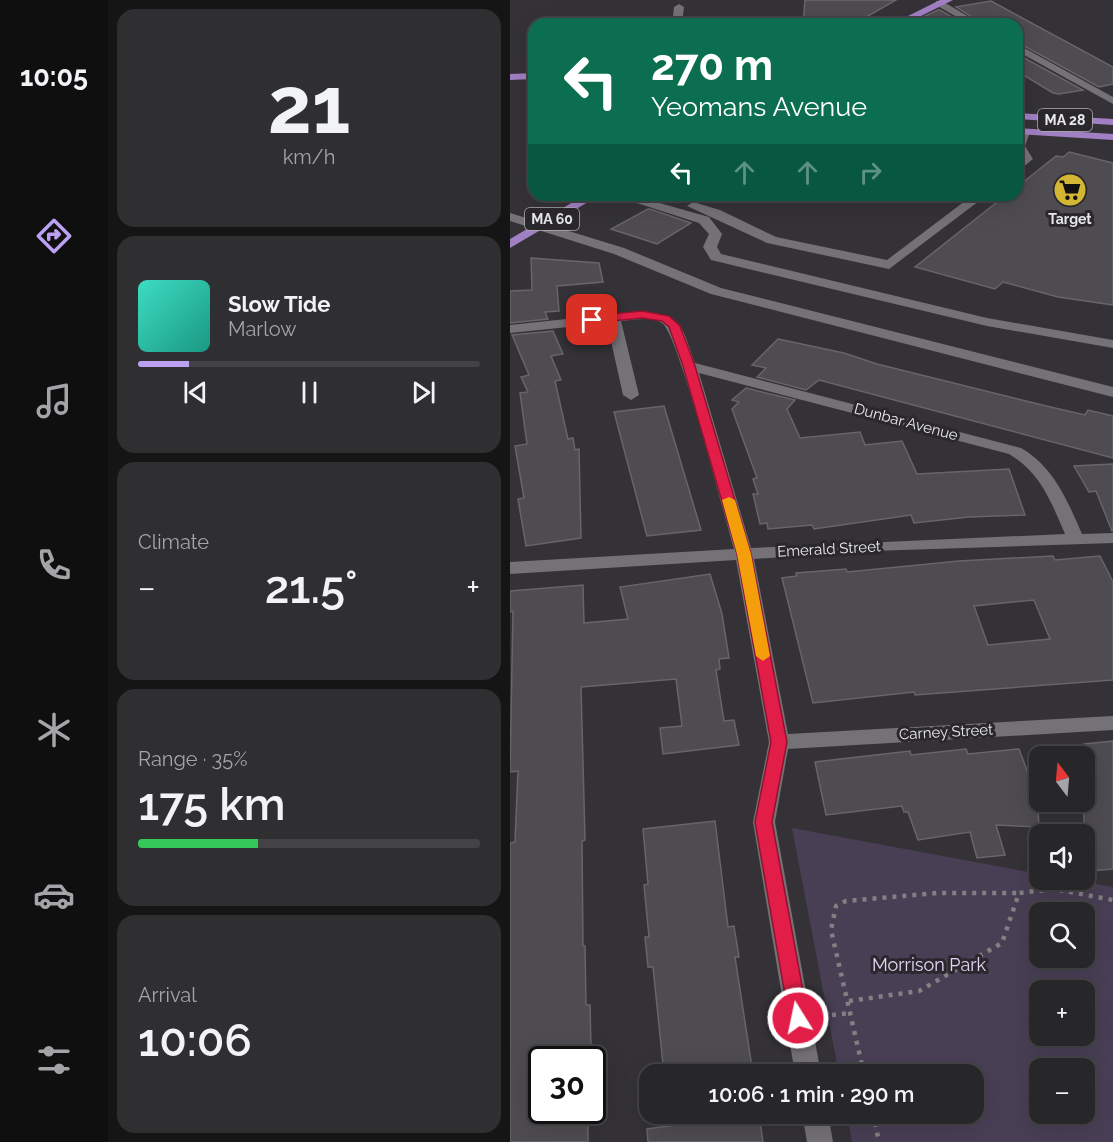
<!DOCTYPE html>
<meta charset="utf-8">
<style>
:root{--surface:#272628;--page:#2f2e30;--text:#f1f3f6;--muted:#a4a5a8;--line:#434345;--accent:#bca0f2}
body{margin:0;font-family:Raleway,sans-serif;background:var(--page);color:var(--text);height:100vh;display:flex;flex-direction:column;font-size:22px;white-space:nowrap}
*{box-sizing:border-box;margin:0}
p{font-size:20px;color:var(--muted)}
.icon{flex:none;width:33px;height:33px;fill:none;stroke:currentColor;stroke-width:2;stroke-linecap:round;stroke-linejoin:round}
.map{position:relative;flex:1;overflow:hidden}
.details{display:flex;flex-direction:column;gap:9px;padding:9px;background:#151516;width:402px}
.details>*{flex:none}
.top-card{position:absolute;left:18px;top:18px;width:495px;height:183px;border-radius:18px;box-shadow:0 6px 24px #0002,0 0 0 2px var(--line);background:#0b6e4f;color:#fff;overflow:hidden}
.needle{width:39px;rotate:344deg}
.controls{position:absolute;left:519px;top:746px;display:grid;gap:12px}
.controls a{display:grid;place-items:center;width:66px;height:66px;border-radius:12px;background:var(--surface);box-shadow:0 6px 24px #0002,0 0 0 2px var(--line);font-size:30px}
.speed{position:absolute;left:18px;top:1046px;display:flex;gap:12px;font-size:30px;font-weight:700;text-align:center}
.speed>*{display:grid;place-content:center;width:78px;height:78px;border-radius:50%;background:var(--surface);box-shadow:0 6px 24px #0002,0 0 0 2px var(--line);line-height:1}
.speed .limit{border:3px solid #111;border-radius:9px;background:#fff;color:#111}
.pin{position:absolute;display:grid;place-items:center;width:51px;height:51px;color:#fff;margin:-26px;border-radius:12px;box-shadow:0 3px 9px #0006}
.me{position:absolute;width:66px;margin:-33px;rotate:350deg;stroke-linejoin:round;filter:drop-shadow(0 0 4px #0008)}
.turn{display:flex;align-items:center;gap:21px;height:126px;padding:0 24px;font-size:27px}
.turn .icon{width:78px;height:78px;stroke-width:2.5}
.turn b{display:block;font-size:42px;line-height:51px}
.lanes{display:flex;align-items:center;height:57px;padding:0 24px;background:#0003;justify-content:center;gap:30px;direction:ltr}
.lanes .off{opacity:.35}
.big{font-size:45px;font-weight:600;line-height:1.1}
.details .widget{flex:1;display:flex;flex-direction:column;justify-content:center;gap:9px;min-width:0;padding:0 21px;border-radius:18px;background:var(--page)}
.details .dial{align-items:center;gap:0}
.dial b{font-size:78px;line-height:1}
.song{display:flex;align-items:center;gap:18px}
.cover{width:72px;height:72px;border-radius:9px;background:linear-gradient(135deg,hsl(170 70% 55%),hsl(170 70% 35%))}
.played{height:6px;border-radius:3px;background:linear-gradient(90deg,var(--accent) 15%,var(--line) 15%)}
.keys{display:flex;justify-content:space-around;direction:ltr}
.heat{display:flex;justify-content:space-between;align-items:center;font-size:33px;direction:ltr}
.charge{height:9px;border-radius:4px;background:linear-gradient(90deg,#34c759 35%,var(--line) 0)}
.trip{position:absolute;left:129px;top:1064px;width:345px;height:60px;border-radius:18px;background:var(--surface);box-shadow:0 6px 24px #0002,0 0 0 2px var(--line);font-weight:600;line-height:60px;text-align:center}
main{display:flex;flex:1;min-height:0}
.dock{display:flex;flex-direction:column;width:108px;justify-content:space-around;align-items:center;background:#100f10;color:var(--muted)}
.dock .icon{width:42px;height:42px}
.dock .on{color:var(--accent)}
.dock b{font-size:27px;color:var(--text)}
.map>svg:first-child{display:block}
.green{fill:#493f55;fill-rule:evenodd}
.building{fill:#4e4c50;stroke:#67656a;stroke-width:1.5;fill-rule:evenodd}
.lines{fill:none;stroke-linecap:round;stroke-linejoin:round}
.path{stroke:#818083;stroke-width:4.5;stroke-dasharray:4 6;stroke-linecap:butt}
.minor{fill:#747277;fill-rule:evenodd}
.major{fill:#a07fc3;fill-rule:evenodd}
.route{fill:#e11d48;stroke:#92132f;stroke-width:1.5}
.slow{fill:#f59e0b}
.labels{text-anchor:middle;stroke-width:6;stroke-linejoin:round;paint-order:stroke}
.shield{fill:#2a282c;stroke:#afaeb0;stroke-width:1.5}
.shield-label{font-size:14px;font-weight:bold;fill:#e8e7e9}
.far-poi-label{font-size:14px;font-weight:bold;fill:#e8e7e9;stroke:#2a282c}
.street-label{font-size:15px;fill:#e8e7e9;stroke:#2a282c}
.near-park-label{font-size:18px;fill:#e3d3f6;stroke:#2a282c}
</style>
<main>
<nav class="dock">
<b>10:05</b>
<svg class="icon on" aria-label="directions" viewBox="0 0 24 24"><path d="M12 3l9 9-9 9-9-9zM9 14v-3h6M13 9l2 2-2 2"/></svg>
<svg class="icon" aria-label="music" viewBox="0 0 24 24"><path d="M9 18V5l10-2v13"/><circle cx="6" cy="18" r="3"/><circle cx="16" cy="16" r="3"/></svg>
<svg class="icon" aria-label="phone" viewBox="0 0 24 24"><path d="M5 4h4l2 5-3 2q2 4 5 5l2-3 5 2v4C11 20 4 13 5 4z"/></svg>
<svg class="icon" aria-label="climate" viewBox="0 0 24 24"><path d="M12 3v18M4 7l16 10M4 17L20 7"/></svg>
<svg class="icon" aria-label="car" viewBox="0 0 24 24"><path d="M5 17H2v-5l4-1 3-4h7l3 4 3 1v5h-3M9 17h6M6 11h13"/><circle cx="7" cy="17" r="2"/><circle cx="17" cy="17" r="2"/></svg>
<svg class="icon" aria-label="filters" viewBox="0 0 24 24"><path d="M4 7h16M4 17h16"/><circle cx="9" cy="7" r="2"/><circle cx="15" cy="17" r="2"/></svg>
</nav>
<section class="details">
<div class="widget dial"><b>21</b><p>km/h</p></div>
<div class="widget">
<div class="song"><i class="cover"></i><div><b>Slow Tide</b><p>Marlow</p></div></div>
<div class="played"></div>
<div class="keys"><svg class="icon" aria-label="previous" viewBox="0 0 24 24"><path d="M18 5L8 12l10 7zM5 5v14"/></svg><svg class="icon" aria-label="pause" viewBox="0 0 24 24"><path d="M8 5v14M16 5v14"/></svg><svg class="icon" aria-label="next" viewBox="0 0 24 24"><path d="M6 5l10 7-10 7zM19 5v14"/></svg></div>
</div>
<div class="widget"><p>Climate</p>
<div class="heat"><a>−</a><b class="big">21.5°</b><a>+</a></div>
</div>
<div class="widget"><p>Range · 35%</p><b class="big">175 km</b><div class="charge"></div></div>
<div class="widget"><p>Arrival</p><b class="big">10:06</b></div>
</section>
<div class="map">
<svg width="603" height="1142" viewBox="0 0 603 1142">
<rect width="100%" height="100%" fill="#343236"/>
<path class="green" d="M282,828L529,874L530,879H558L603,887V1142H342L337,1113H464V1074H329ZM530,912H574V957H530ZM530,990H574V1035H530ZM530,1068H574V1113H530Z"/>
<g class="building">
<polygon points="295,0 386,0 344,24 293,24"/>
<polygon points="481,1 603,67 603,84 589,87 507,42 507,24 473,24 446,7"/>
<polygon points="428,10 430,10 454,24 414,24 413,17"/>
<polygon points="507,54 573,90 549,94 543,93 507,71"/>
<polygon points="559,152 603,163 603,305 548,297 493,282 485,289 405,267 496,195 507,195 507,187 546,156 553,157"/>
<polygon points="138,209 140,209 181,223 147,244 101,229"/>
<polygon points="21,258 89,263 93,282 47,286 49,311 35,312 38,319 0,323 0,291 22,290"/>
<polygon points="43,331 53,354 41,356 51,380 45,381 58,439 63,438 65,450 69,449 71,538 16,546 8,499 14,498 5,446 17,444 10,393 18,392 11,377 19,375 2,335"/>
<polygon points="268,339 334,353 367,364 532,405 575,415 578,410 603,416 603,458 309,380 296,390 247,377 256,368 242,365"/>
<polygon points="236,388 285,400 277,409 290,438 350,432 355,445 392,441 407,474 499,469 515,515 459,517 404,523 401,515 304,529 302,525 258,529 257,523 250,524 243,494 248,494 243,479 247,478 222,409 229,402 222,400"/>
<polygon points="154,406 191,530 137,536 104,412"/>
<polygon points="603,464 603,531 602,531 586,491 579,492 564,466"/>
<path d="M543,556L545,560L590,556L603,582V680L405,695L404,692L303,703L272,578L287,576L286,573L336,569L337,572L449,561ZM524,600L540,639L478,645L464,606Z"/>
<polygon points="200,574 212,614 219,658 209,659 210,669 206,670 214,721 224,720 229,745 153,754 150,728 172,726 166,679 71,687 75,840 72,841 73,946 75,946 76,1005 80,1005 81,1047 32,1052 32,1110 78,1110 78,1142 0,1142 0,843 5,842 8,771 0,772 3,611 0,612 0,591 73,585 74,623 118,619 110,587"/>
<polygon points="603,741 603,869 581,871 574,849 574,744"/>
<polygon points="456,749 458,754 509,749 531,808 528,809 529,827 486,825 495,855 467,858 460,832 408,840 398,812 394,812 392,806 316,815 305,762 400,751 401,755"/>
<polygon points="205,821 218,927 224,926 229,957 225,957 243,1074 154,1074 143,967 138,967 135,937 139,937 134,885 138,884 133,829"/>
<polygon points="249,1113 253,1142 138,1142 137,1129"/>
</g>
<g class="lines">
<g class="path">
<polyline points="339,1001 409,991 492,943 509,893 544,889 603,900"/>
<polyline points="312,1016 341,1013"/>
<polyline points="354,1074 321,930 326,906 336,901 427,893 509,893"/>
<polyline points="363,1113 369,1142"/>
</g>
<g class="minor">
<polygon points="426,1 432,1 471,24 459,24 426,5"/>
<polygon points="169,4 174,7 172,24 162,24 164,7"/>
<polygon points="507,44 603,97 603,104 507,51"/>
<path d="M514,129L520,132L515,146L523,159L507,172V162L511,158C506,150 505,138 510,130Z"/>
<polygon points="102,195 121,195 199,217 212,234 207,247 211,254 477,318 603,340 603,348 477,326 201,260 193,247 199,234 189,223"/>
<polygon points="463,195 477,195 379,269 257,243 177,206 183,202 210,210 266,237 377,260"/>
<polygon points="0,213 114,248 211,288 603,387 603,397 201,294 104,254 0,221"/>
<path d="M132,311C175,316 171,326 185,363L511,448C544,467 557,500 572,534L603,533V543L362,551L244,559L278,734L603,716V730L278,749L265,822L311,1074H285L243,822L259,742L226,560L0,574V562L224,549C215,519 168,332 152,323C141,316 123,320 111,321L129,395L121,400L113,395L97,323L0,333V325ZM189,373L499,454C531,473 541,502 555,534L241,548Z"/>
<polygon points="292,1113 318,1113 323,1142 297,1142"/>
</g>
<g class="major">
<polygon points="430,0 443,0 395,24 382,24"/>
<polygon points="24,73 24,79 0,80 0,74"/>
<polygon points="507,113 603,119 603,125 507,119"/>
<polygon points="507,128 603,134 603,140 507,134"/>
<polygon points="75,195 90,195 0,248 0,239"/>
</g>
</g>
<polygon class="route" points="132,311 159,316 170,326 185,366 241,554 277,742 262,822 298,1018 295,1024 288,1026 282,1024 279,1018 245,822 261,742 227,554 173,366 159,327 152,321 132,318 82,323 77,320 82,316"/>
<polygon class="slow" points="219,497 225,500 241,554 260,656 253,661 246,656 227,554 212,500"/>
<defs>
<g id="supermarket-disc" transform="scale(1.725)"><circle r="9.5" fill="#d4b635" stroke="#2a282c"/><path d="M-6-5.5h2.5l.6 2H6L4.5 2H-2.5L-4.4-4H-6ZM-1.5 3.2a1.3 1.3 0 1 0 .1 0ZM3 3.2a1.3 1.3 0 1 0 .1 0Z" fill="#111"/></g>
</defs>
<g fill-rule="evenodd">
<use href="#supermarket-disc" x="560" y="190"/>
</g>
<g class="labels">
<g class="shield">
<rect x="528" y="109" width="54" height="22" rx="4.5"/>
<rect x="15" y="208" width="54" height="22" rx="4.5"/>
</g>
<g class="shield-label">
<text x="555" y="125">MA 28</text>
<text x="42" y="224">MA 60</text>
</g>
<g class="far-poi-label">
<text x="560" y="224">Target</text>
</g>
<g class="street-label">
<text transform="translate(396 422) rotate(15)" y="5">Dunbar Avenue</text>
<text transform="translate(319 549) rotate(-3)" y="5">Emerald Street</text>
<text transform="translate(436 732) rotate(-3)" y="5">Carney Street</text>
</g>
<g class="near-park-label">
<text x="419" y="971">Morrison Park</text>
</g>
</g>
</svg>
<div class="controls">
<a><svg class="needle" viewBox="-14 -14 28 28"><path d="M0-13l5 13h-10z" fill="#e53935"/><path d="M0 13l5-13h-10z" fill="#a4a5a8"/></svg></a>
<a><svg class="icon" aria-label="sound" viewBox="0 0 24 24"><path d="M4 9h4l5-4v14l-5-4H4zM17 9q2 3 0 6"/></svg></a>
<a><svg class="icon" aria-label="search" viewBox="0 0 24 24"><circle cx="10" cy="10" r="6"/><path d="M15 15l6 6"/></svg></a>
<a>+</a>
<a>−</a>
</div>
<div class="speed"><div class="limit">30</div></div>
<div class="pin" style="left:82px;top:320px;background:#d93025"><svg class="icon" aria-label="arrive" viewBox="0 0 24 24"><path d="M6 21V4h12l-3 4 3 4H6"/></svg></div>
<svg class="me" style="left:288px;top:1018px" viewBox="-20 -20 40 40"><circle r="17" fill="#e11d48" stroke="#fff" stroke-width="3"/><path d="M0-11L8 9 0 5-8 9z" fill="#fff"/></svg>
<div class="trip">10:06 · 1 min · 290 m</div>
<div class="top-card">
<div class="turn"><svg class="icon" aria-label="left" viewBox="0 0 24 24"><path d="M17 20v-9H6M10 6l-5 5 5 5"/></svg><div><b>270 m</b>Yeomans Avenue</div></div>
<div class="lanes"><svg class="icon" aria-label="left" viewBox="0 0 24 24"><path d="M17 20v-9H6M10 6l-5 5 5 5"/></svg><svg class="icon off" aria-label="ahead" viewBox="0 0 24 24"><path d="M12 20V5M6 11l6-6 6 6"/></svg><svg class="icon off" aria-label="ahead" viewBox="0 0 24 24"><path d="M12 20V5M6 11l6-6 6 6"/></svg><svg class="icon off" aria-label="right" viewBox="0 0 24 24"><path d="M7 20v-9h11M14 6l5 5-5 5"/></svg></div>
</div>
</div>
</main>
